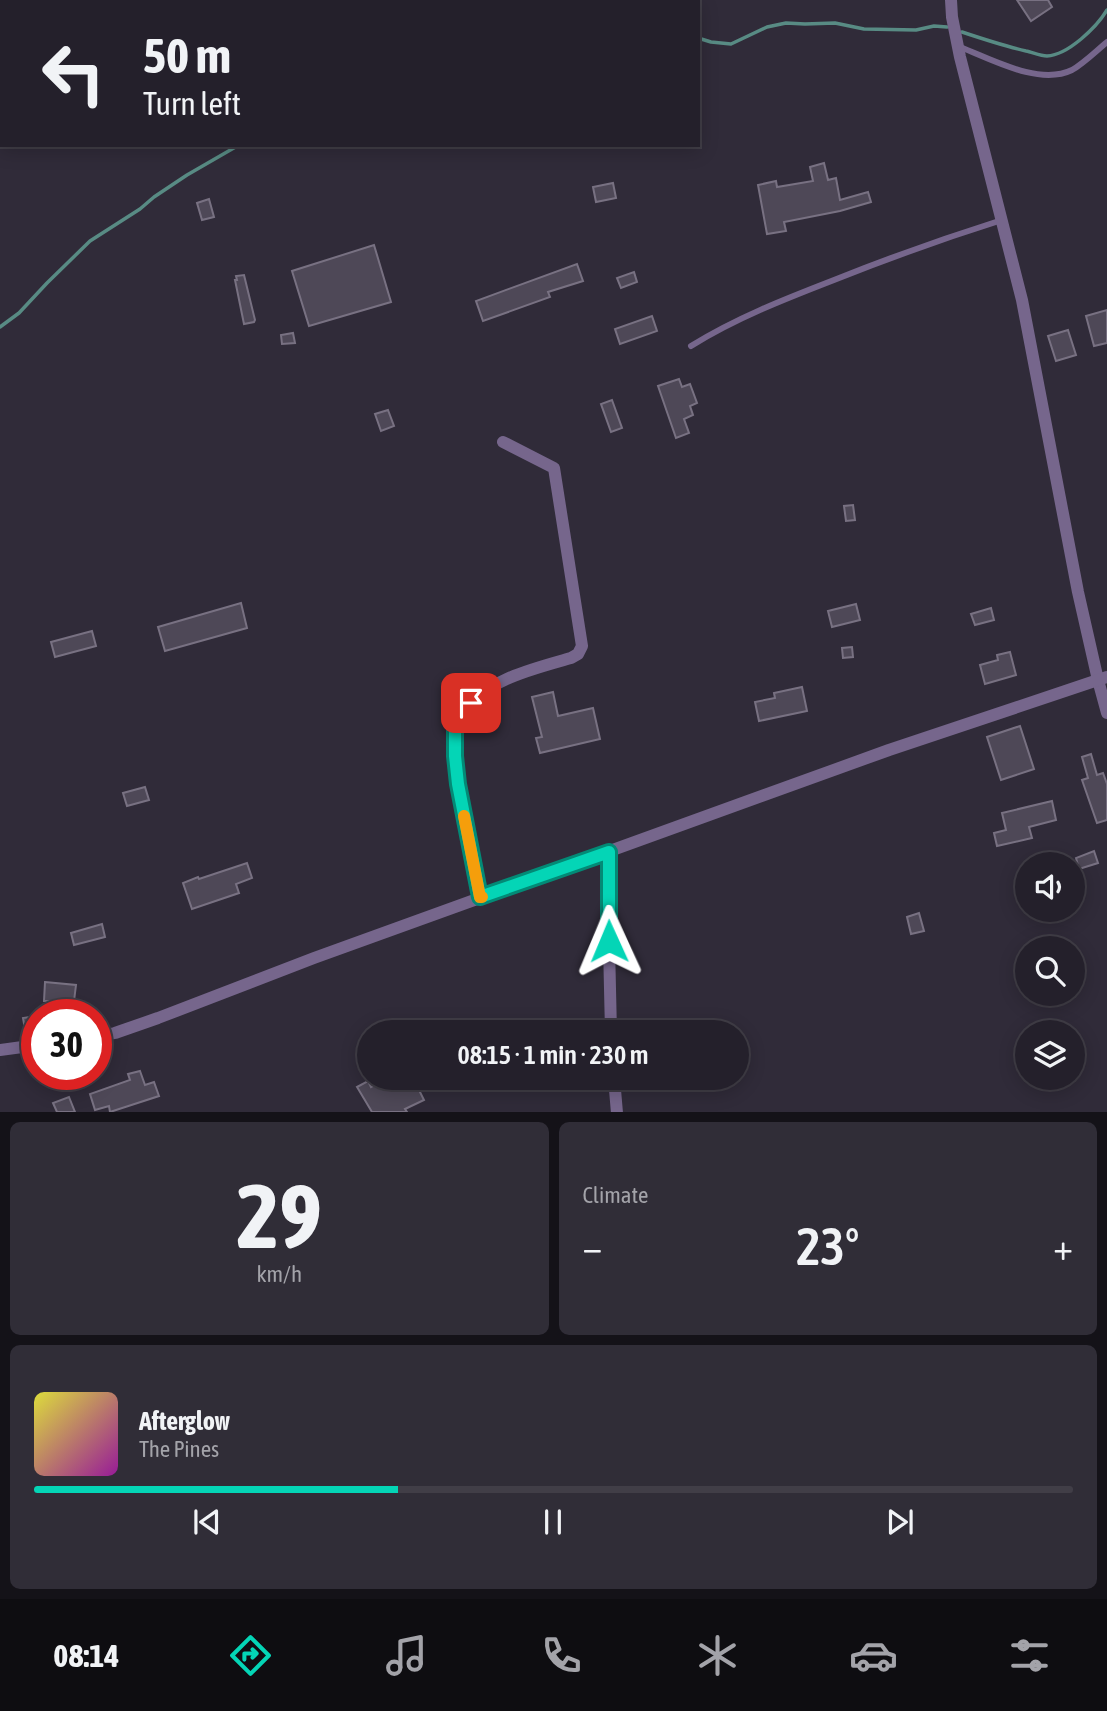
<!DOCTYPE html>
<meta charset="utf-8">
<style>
:root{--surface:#24202b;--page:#302d37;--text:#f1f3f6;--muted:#a3a3a9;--line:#413e47;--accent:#04d5b6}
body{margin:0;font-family:"Asap Condensed",sans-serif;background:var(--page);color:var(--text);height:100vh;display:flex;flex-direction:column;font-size:26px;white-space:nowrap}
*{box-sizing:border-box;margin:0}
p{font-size:23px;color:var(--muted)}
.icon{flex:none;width:38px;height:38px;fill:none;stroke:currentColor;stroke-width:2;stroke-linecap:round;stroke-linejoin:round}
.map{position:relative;height:1112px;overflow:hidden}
.drawer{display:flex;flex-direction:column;gap:10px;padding:10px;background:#141218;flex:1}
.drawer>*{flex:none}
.banner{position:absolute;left:0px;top:0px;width:700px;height:147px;box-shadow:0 4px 18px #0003,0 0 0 2px var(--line);background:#24202b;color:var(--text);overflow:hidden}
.fabs{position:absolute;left:1015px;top:852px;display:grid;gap:14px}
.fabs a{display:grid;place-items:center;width:70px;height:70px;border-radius:50%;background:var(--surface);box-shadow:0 4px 18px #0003,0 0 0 2px var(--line);font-size:35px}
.speed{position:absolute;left:21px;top:999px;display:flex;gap:14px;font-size:35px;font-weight:700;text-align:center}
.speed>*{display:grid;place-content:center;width:91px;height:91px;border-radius:50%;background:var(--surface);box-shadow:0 4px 18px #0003,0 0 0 2px var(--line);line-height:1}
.speed .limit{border:10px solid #d22;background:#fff;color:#111}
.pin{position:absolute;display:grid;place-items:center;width:60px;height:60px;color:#fff;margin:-30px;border-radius:14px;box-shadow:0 4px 10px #0006}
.me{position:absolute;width:77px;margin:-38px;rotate:359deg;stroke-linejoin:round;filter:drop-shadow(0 0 5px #0008)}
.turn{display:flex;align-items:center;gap:24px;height:147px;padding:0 28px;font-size:32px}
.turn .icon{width:91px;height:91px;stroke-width:2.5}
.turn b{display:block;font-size:49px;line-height:60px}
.big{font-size:52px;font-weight:600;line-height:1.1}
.drawer .widget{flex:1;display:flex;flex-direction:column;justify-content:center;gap:10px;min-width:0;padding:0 24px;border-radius:10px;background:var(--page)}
.drawer .dial{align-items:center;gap:0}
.dial b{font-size:91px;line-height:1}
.song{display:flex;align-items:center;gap:21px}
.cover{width:84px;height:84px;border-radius:10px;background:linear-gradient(135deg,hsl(60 70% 55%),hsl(300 70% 35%))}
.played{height:7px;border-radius:4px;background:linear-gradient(90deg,var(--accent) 35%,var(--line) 35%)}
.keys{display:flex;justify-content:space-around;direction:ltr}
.heat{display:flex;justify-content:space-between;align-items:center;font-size:38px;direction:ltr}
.drawer .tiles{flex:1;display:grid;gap:10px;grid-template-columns:1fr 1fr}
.widget:last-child{grid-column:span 2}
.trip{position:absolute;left:357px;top:1020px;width:392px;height:70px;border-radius:35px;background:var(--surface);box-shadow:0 4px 18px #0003,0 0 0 2px var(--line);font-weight:600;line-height:70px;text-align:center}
.tabs{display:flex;height:112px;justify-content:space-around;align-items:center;background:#0e0d11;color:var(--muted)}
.tabs .icon{width:49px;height:49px}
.tabs .active{color:var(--accent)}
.tabs b{font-size:32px;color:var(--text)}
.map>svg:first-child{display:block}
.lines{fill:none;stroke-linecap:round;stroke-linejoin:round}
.stream{stroke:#588b84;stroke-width:3.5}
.building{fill:#4e4857;stroke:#787182;stroke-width:2}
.lane{stroke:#76668c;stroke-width:6}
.street{stroke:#76668c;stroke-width:12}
.route-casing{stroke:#038a76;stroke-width:18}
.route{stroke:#04d5b6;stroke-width:12}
.slow{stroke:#f59e0b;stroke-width:12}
</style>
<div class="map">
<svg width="1107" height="1113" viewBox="0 0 1107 1113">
<rect width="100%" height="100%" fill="#302b39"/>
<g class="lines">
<g class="stream">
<path d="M962,32C983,39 1004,46 1026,51C1032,52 1040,56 1047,56C1068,55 1097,27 1107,10"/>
<polyline points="698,38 711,42 731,44 767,27 786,23 805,24 835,23 864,29 916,30 934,26 947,27"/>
<polyline points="0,327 19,313 47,283 90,241 140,209 154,197 187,175 239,145"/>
</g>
</g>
<g class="building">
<polygon points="1017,0 1048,0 1052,7 1031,21"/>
<polygon points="824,163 828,180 836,178 840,200 868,192 871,202 840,211 784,222 786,231 767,234 758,185 776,181 777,187 813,181 810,167"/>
<polygon points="613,183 616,198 596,202 593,187"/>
<polygon points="209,199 214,217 202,220 197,203"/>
<polygon points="374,245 391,302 309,326 292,271"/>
<polygon points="577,264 583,281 548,292 550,297 483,321 476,301"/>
<polygon points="634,272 637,282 621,288 617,278"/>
<polygon points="244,275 255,320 254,322 244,324 235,280 237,280 236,276"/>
<polygon points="1107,310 1107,343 1094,346 1086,316"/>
<polygon points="652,316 657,331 620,344 615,329"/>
<polygon points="1068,330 1076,355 1056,361 1048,336"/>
<polygon points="293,333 295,343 282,344 281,335"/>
<polygon points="679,379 682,387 690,384 697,403 690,406 693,415 684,419 689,433 676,438 658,386"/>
<polygon points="612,400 622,428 611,432 601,404"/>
<polygon points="388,410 394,426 381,431 375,414"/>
<polygon points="853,505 855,520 846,521 844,506"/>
<polygon points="241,603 247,628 165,651 158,627"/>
<polygon points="856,604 860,620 832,627 828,611"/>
<polygon points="991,608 994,620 975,625 971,614"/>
<polygon points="92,631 96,646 55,657 51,642"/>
<polygon points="852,647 853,657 843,658 842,648"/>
<polygon points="1010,652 1016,675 985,684 980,665 998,660 997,655"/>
<polygon points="802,687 807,711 759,721 755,702 775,698 774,693"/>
<polygon points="553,692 558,716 593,708 600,739 540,753 536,738 542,737 532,697"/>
<polygon points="1020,726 1034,769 1001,780 987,737"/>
<polygon points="1091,754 1097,775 1103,773 1107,784 1107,820 1097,823 1082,780 1088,778 1082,757"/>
<polygon points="145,787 149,800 127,806 123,793"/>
<polygon points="1052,801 1056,820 1029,827 1032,838 997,846 994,833 1006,830 1002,813"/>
<polygon points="1094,851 1098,863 1079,869 1076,858"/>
<polygon points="247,863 252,878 236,884 239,893 192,909 183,883 198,877 199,879"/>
<polygon points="919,913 924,931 911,934 907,917"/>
<polygon points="102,924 105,937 74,945 71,933"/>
<polygon points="45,982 76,985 74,1001 44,1001"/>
<polygon points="37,1016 37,1027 25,1029 23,1018"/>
<polygon points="140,1071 145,1085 154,1082 159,1096 110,1112 109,1106 95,1110 90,1094 130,1080 128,1074"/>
<polygon points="387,1078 413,1078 424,1100 405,1109 407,1112 372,1112 357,1087 368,1081 371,1087"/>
<polygon points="69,1097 75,1112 57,1112 53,1103"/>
</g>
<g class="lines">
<g class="lane">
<path d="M960,47C991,59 1039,86 1072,70C1084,63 1096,51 1107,42"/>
<path d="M691,346C736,318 785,299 834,280C889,258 945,238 1002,220"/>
</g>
<g class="street">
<polyline points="951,0 952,17 960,57 1022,300 1078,592 1098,680 1107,713"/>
<polyline points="609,852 608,902 611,1032"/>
<path d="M480,897C473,861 442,741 462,713C487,679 533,669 571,658L578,654L582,646L554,468L503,442"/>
<polyline points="96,1037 115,1033 158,1018 314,958 889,750 1107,677"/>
<polyline points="0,1050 37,1045"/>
<polyline points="614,1078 617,1113"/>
</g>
</g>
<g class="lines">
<g class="route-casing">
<polyline id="route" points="471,703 461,715 455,730 455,756 458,784 480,897 609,852 609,941"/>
</g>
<use href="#route" class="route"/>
<polyline class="slow" points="464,816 480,897 482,897"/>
</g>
</svg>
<div class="fabs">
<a><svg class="icon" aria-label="sound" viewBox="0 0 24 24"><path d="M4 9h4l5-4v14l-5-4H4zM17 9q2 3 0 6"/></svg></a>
<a><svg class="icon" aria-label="search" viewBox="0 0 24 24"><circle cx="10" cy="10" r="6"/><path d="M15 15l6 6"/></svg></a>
<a><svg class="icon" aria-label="layers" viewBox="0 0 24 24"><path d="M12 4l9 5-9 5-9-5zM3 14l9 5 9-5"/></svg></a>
</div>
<div class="speed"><div class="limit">30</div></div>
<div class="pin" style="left:471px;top:703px;background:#d93025"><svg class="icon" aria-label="arrive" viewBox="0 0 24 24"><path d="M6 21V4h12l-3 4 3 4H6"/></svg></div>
<svg class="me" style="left:609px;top:941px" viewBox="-20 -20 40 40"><path d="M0-17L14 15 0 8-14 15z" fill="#04d5b6" stroke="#fff" stroke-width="4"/></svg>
<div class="trip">08:15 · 1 min · 230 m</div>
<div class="banner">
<div class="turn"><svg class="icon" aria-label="left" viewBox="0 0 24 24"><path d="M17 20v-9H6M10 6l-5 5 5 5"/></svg><div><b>50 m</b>Turn left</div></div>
</div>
</div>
<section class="drawer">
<div class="tiles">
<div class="widget dial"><b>29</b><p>km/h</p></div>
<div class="widget"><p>Climate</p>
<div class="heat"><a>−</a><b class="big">23°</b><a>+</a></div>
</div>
<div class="widget">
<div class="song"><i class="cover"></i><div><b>Afterglow</b><p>The Pines</p></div></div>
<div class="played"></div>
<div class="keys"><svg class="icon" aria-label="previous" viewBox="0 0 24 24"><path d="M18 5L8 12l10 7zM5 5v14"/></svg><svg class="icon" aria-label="pause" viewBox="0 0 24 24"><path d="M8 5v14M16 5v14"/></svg><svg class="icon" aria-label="next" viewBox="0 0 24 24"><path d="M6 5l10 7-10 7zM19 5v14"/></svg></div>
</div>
</div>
</section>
<nav class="tabs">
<b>08:14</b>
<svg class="icon active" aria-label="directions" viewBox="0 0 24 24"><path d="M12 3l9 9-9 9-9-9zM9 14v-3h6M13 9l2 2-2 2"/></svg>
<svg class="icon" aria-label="music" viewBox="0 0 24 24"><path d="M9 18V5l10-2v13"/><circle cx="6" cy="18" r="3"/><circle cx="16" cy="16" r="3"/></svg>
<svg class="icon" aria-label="phone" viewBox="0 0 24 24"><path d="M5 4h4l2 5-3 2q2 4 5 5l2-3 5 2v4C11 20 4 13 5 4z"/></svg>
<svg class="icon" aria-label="climate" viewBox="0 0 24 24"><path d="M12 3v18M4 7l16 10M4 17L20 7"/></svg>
<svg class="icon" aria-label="car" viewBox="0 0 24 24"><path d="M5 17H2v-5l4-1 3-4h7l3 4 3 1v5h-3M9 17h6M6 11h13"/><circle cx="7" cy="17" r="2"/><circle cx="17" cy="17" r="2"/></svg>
<svg class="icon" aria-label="filters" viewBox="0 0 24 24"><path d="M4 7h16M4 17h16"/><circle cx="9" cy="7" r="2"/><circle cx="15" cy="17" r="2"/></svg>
</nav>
